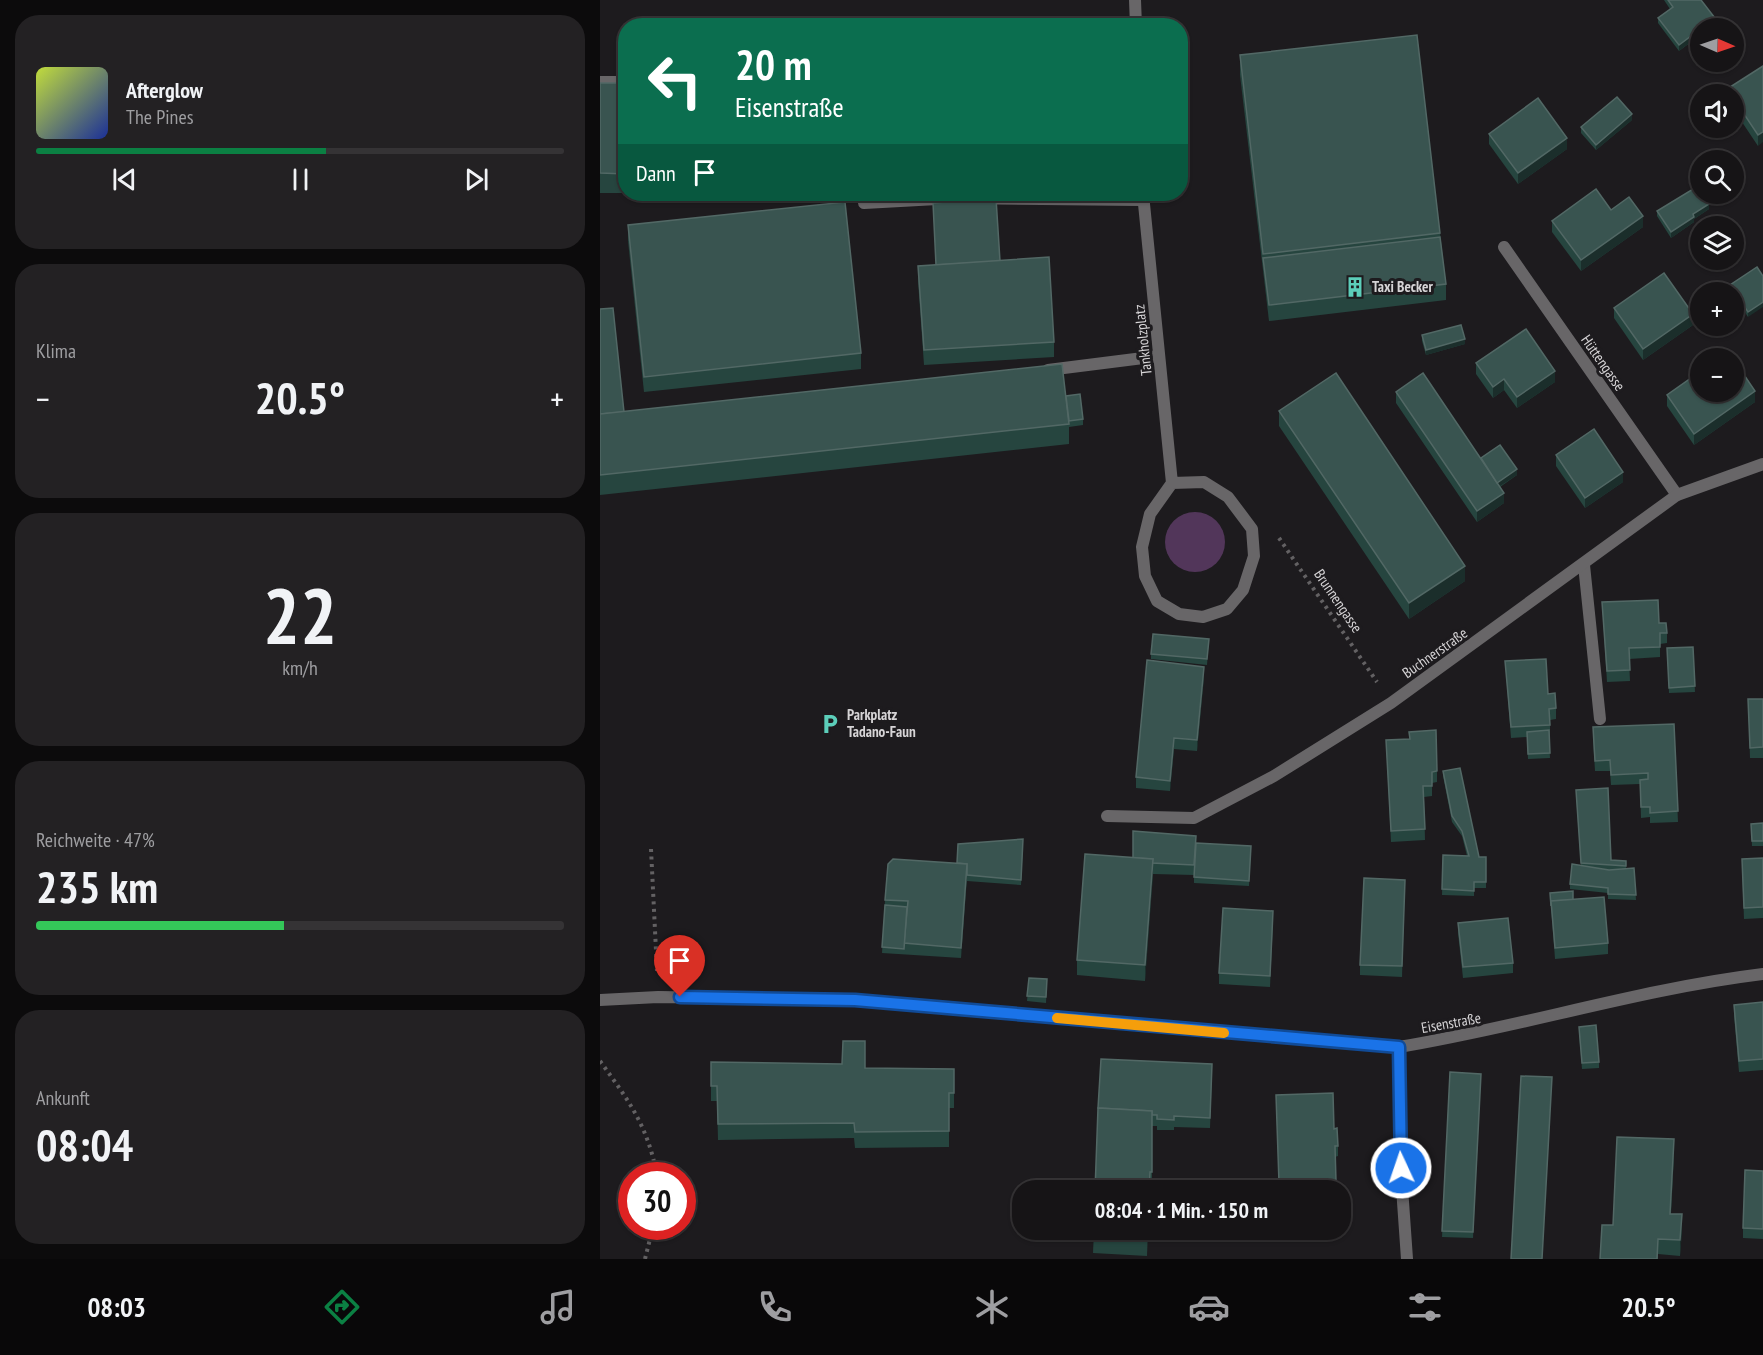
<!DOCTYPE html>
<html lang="de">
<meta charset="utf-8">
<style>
:root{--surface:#161416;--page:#232123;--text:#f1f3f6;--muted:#9e9ea1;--line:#353335;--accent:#0b8043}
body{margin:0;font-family:"PT Sans Narrow",sans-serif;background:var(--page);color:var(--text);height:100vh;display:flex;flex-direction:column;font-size:22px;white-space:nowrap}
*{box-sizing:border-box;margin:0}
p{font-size:20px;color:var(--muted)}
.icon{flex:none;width:33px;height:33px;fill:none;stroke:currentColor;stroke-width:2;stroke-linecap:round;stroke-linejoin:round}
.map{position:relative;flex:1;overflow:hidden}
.side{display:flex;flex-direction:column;gap:15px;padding:15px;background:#0c0b0c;width:600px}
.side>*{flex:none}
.guide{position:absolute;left:18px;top:18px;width:570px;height:183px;border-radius:24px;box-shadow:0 2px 4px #0004,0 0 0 2px var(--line);background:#0b6e4f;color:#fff;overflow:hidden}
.needle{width:39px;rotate:92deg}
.controls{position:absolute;left:1090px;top:18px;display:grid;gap:12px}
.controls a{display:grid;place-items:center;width:54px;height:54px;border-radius:50%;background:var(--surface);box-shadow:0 2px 4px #0004,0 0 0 2px var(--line);font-size:30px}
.speed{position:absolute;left:18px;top:1162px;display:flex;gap:12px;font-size:30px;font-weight:700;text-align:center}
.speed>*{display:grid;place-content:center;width:78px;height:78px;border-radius:50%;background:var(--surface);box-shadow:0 2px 4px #0004,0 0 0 2px var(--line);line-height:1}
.speed .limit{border:9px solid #d22;background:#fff;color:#111}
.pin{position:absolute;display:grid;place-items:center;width:51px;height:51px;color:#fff;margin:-62px -26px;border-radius:50% 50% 50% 0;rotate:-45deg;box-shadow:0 0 6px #0007}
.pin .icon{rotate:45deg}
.me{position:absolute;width:66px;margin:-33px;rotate:357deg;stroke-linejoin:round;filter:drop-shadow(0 0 4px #0008)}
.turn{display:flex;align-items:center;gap:21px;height:126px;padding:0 18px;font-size:27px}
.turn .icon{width:78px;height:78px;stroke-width:2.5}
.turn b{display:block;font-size:42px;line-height:51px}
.then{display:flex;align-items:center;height:57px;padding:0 18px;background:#0003;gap:12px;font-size:22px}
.big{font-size:45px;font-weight:800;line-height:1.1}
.side .tile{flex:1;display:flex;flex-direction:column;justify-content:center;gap:9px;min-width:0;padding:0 21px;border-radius:24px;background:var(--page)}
.side .dial{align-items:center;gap:0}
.dial b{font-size:78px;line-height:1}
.song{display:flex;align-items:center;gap:18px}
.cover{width:72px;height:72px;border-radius:9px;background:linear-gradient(135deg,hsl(70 70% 55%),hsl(230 70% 35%))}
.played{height:6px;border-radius:3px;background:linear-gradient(90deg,var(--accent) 55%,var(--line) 55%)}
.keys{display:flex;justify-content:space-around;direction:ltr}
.heat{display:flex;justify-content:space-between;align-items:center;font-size:33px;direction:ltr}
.charge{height:9px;border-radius:4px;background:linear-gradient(90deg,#34c759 47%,var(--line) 0)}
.trip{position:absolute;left:412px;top:1180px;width:339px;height:60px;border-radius:24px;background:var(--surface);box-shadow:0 2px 4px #0004,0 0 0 2px var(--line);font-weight:800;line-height:60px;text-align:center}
.tab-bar{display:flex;height:96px;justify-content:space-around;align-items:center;background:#090809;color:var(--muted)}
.tab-bar .icon{width:42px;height:42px}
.tab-bar .current{color:var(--accent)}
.tab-bar b{font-size:27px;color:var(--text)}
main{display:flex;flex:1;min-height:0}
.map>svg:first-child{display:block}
.green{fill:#52365a}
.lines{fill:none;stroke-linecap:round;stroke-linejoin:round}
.path{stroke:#636163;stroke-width:4;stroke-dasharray:3 4.5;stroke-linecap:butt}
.service{stroke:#686668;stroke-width:12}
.minor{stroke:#686668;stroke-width:12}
.wall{fill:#26453f}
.shaded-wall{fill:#1b2e2b}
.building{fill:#395450;stroke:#526865;stroke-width:1.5}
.route-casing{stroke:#114b97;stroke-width:15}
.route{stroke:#1a73e8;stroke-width:10}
.slow{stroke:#f59e0b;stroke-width:10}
.labels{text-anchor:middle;stroke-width:6;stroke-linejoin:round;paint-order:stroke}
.poi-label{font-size:15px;font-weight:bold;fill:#d6d4d6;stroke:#1d1b1e;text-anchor:start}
.street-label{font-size:15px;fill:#d6d4d6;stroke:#1d1b1e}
</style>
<main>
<section class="side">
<div class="tile">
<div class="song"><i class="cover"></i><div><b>Afterglow</b><p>The Pines</p></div></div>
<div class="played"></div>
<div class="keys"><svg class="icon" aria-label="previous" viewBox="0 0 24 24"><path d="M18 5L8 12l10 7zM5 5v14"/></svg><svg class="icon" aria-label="pause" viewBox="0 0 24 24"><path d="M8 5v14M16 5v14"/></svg><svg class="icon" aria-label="next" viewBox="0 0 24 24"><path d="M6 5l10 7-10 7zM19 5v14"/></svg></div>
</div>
<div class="tile"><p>Klima</p>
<div class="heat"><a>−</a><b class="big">20.5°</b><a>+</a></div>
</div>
<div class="tile dial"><b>22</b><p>km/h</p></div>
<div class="tile"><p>Reichweite · 47%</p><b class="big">235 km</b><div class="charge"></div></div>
<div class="tile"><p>Ankunft</p><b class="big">08:04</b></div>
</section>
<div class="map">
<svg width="1163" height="1259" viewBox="0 0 1163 1259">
<rect width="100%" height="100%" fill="#1d1b1e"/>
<circle class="green" cx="595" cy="542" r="30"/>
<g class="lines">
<g class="path">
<polyline points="679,538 777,682"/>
<polyline points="51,849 57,971"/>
<path d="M0,1061C29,1101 48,1126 57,1176"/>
<polyline points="45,1259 53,1227"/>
</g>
<g class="service">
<polyline points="0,82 26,82"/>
<polyline points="351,194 355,198 543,200"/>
<polyline points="264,203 355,198"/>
<polyline points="448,370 559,356"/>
<polyline points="984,565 1000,719"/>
</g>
<g class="minor">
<polyline points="535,0 536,26"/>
<polyline points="543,194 572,483 550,514 542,547 545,576 557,601 579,614 603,617 627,609 643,590 654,556 652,529 628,497 604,482 572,483"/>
<polyline points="904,247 1077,495"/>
<polyline points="507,816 594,818 674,776 791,703 1077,495 1163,464"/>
<path d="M0,1000L58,997L255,1000L799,1047C921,1027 1040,989 1163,974"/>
<polyline points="799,1047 799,1145 807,1259"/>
</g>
</g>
<g class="wall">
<polygon points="1064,0 1101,0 1115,24 1079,51 1058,23 1058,18 1070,9"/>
<polygon points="640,55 840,233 846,284 846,300 669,321 640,75"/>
<polygon points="1163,66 1158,146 1134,110 1134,94 1127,94 1127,89"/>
<rect x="0" y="83" width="26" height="110"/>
<polygon points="1032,120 996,150 981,133 981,127"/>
<polygon points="889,134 967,149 918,184 889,144"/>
<polygon points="47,194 241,194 241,197"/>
<polygon points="333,203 400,261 454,342 454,357 324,365 318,281 318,266 336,265"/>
<polygon points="1109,209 1094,219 1094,222 1071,238 1057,216 1057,211"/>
<polygon points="1011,210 1043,227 981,271 952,232 952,221"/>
<polygon points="28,225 261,353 261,369 44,392 28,241"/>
<polygon points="1157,267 1148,317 1134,295 1134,292 1132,292 1130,290 1130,285"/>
<polygon points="1014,308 1093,325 1043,360 1014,318"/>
<polygon points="0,309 24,412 466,396 483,419 483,425 469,427 469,444 0,495"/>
<polygon points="822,335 865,344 826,355 822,341"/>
<polygon points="876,363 955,382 917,408 904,390 893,398 876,374"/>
<polygon points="796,392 881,458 917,475 900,487 904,503 877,522 796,403"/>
<polygon points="1067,395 1155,402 1094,445 1067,406"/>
<polygon points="679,411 865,581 809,619 679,426"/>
<polygon points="956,455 1023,482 985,508 956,466"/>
<polygon points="1002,602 1059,623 1067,633 1067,643 1060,644 1060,657 1029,659 1030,681 1007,682"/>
<polygon points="609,639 607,665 551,659 551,654"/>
<polygon points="1093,647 1095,692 1069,693 1067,648"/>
<polygon points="905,661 948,694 956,708 956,719 950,720 950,735 949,736 950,758 928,759 927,737 911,738"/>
<polygon points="604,677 597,751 574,749 570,791 536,788 536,777"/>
<polygon points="1148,699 1163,699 1163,758 1150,758"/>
<polygon points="1074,724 1078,822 1050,823 1050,817 1041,818 1040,784 1011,785 1010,771 995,771 993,738"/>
<polygon points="786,740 837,771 837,782 832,783 832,796 824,797 825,840 791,842"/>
<polygon points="843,771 879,857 886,857 886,888 874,888 874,896 842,895 843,855 867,856 862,836 852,822 843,776"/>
<polygon points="976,795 1011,860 1026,861 1026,869 1034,868 1036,900 1008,899 1008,893 970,889 970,884 981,866"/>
<polygon points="1163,823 1163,846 1152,846 1151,824"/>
<polygon points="596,843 651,846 649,886 594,883 594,875 553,874 545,981 477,975 477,960 533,858"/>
<polygon points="423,844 421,885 367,881 367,878 361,958 282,953 285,900 357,863"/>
<polygon points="1163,858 1163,918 1144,919 1142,869"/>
<polygon points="805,880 802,977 760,975 760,965"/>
<polygon points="950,893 973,900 1008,943 1008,954 955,959"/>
<polygon points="673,922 670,987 619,984 619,973"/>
<polygon points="858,923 913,963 913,973 863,978 858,933"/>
<polygon points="429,978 447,979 446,1003 427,1001"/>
<polygon points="1163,1002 1163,1070 1139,1072 1134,1016 1134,1005"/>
<polygon points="979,1032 999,1062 999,1068 982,1069"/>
<polygon points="111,1062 265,1068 354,1069 354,1108 349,1108 349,1147 255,1148 254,1138 118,1140 117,1101 111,1101"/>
<polygon points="850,1072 881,1074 873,1238 842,1237"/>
<polygon points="612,1074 610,1128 574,1127 574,1130 557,1130 557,1126 552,1126 552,1188 550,1188 550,1191 495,1191 498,1108"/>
<polygon points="676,1095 734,1129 738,1146 738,1156 735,1157 736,1191 679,1191"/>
<polygon points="1074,1155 1071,1214 1082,1230 1080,1256 1058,1254 1058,1259 1000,1259 1013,1225"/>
<polygon points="1163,1171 1163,1239 1143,1238 1143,1228"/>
<polygon points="494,1230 548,1230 547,1256 493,1253"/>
</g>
<g class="shaded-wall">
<polygon points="1115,18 1115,24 1109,28 1101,28"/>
<polygon points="1101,29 1101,34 1079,51 1079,45"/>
<polygon points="1032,114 1032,120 996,150 996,145"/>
<polygon points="1163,132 1163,142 1158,146 1158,135"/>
<polygon points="967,138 967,149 918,184 918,173"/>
<polygon points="1109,204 1109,209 1094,219 1094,222 1071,238 1071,232 1093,214"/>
<polygon points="1043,216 1043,227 981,271 981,260"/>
<polygon points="1163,302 1163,307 1148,317 1148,312"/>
<polygon points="1093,314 1093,325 1043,360 1043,349"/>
<polygon points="865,339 865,344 826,355 826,350"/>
<polygon points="955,371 955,382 917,408 917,397"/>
<polygon points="904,379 904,390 893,398 893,387"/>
<polygon points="1155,391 1155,402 1094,445 1094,434"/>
<polygon points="917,469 917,475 897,488 897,483"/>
<polygon points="1023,472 1023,482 985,508 985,498"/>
<polygon points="904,493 904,503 877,522 877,511"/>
<polygon points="865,566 865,581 809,619 809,603"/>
<polygon points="604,667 604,677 597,751 597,740"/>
<polygon points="574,738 574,749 570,791 570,781"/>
<polygon points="553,859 553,875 545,981 545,965"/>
<polygon points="367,864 367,874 361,958 361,948"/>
<polygon points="1074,1139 1074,1155 1070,1229 1070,1214"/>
<polygon points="1082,1214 1082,1230 1080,1256 1080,1240"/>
</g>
<g class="building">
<polygon points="1068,0 1101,0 1115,18 1079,45 1058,18 1073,7"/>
<polygon points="817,35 840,233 663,254 640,55"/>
<polygon points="1163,66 1163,132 1158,135 1134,99 1134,94 1131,94 1127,89"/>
<polygon points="0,83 26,83 26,174 0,173"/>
<polygon points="1017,97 1032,114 996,145 981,127"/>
<polygon points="938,98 967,138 918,173 889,134"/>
<polygon points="1098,186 1101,191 1101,194 1103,194 1109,204 1093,214 1094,217 1071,232 1057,211"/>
<polygon points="996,189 1011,210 1029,197 1043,216 981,260 952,221"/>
<polygon points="396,198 400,261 336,265 333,203"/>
<polygon points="245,202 261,353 44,377 28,225"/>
<polygon points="840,237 846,284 669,305 663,258"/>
<polygon points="449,257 454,342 324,350 318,266"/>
<polygon points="1157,267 1163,276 1163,302 1148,312 1130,285"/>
<polygon points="1064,273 1093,314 1043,349 1014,308"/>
<polygon points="13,308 24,412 0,414 0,309"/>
<polygon points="861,325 865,339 826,350 822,335"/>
<polygon points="926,329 955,371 917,397 904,379 893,387 876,363"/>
<polygon points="1128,352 1133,358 1120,358"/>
<polygon points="1134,360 1155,391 1094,434 1067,395 1101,371 1101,392 1134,392"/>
<polygon points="462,364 469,424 0,475 0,414"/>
<polygon points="736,373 865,566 809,603 679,411"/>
<polygon points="823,373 904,493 877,511 796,392"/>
<polygon points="480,394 483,419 469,421 466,396"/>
<polygon points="994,429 1023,472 985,498 956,455"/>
<polygon points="900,445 917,469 897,483 881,458"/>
<polygon points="1058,600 1059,623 1066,623 1067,633 1060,633 1060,647 1029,648 1030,670 1007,671 1002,602"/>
<polygon points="553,634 609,639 607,659 551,654"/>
<polygon points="1093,647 1095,686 1069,688 1067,648"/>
<polygon points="946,659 948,694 955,693 956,708 949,709 950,725 911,727 905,661"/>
<polygon points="547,660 604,667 597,740 574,738 570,781 536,777"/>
<polygon points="1148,699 1163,699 1163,747 1150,748"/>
<polygon points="1074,724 1078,811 1050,813 1050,807 1041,807 1040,780 1048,779 1048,773 1011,775 1010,760 995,761 993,727"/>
<polygon points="836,730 837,771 832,772 832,786 823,786 825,829 791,831 786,740 810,739 809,732"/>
<polygon points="949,730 950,753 928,754 927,732"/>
<polygon points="860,768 879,857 886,857 886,882 874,882 874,891 842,889 843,855 869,856 862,831 852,816 843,771"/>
<polygon points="1008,788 1011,860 1026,861 1026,866 981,863 976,790"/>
<polygon points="1163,823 1163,841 1152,841 1151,824"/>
<polygon points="533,831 596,836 594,865 552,863 553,859 533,858"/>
<polygon points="423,839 421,880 367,875 367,864 357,863 358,844"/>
<polygon points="596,843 651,846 649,881 594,877"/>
<polygon points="485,854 553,859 545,965 477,960"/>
<polygon points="1163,858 1163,907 1144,908 1142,859"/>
<polygon points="293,859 367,864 361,948 304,943 308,901 285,900 288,864"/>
<polygon points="972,864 1009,870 1034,868 1036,895 1008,894 1008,888 970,884"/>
<polygon points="764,878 805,880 802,966 760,965"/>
<polygon points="973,891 973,900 951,901 951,906 950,893"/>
<polygon points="1004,897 1008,943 955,948 951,901"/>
<polygon points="285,905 307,907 304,949 282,947"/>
<polygon points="623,908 673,911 670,976 619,973"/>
<polygon points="908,918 913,963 863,967 858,923"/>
<polygon points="429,978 447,979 446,997 427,996"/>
<polygon points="1163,1002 1163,1059 1139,1061 1134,1005"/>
<polygon points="996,1025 999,1062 982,1063 979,1027"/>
<polygon points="243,1041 265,1041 265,1068 354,1069 354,1093 349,1093 349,1131 255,1132 254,1123 118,1124 117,1086 111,1086 111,1062 242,1064"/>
<polygon points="501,1059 612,1064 610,1118 574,1116 574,1120 557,1119 557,1115 552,1115 552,1111 498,1108"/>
<polygon points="850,1072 881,1074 873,1232 842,1231"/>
<polygon points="921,1076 952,1077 942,1259 911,1259"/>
<polygon points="733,1093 734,1129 737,1128 738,1146 735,1146 736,1181 679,1183 676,1095"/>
<polygon points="498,1108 552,1111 552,1172 550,1172 549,1191 495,1191"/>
<polygon points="1017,1137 1074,1139 1070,1214 1082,1214 1080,1240 1058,1239 1057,1259 1000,1259 1002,1225 1013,1225"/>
<polygon points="1145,1170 1163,1171 1163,1229 1143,1228"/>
<polygon points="494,1230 547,1230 547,1241 493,1238"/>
</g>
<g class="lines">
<g class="route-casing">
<polyline id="route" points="80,997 255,1000 799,1047 801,1168"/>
</g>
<use href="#route" class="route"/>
<polyline class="slow" points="457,1018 624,1033"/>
</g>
<defs>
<g id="building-bare" transform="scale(1.62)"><path d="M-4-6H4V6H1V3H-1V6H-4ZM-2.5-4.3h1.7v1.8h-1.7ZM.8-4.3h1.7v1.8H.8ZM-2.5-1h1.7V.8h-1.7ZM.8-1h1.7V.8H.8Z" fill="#5cceba" stroke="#1d1b1e" stroke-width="2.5" paint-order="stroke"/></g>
<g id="parking-bare" transform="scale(1.62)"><path d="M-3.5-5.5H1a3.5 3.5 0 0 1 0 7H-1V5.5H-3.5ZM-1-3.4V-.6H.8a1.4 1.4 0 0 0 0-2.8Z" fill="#5cceba" stroke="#1d1b1e" stroke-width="2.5" paint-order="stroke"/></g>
</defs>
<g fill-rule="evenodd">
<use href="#building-bare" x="755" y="287"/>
<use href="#parking-bare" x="230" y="724"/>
</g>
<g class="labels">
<g class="poi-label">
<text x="772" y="292">Taxi Becker</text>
<text x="247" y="720">Parkplatz<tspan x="247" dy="17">Tadano-Faun</tspan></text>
</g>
<g class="street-label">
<text transform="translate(543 340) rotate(-96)" y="5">Tankholzplatz</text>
<text transform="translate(1003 363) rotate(55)" y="5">Hüttengasse</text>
<text transform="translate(738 601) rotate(56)" y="5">Brunnengasse</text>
<text transform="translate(835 653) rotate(-35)" y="5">Buchnerstraße</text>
<text transform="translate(851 1023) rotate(-10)" y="5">Eisenstraße</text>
</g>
</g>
</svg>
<div class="controls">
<a><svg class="needle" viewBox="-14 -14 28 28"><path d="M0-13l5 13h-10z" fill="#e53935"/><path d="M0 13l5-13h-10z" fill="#9e9ea1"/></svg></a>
<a><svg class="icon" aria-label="sound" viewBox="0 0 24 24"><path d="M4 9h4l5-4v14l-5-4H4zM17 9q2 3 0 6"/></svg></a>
<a><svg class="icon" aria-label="search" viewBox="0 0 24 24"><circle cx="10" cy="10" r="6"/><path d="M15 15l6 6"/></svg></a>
<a><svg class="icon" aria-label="layers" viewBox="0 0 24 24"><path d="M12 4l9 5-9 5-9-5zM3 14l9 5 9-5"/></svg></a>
<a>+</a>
<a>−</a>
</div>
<div class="speed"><div class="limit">30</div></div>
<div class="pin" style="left:80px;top:997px;background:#d93025"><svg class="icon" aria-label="arrive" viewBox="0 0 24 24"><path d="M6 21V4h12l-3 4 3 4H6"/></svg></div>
<svg class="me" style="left:801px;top:1168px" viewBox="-20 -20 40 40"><circle r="17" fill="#1a73e8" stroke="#fff" stroke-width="3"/><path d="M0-11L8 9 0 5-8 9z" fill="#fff"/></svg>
<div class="trip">08:04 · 1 Min. · 150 m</div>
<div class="guide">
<div class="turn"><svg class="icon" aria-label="left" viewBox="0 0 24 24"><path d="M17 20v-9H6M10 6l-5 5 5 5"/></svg><div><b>20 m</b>Eisenstraße</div></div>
<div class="then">Dann<svg class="icon" aria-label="arrive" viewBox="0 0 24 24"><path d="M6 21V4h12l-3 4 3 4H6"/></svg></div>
</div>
</div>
</main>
<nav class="tab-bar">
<b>08:03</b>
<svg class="icon current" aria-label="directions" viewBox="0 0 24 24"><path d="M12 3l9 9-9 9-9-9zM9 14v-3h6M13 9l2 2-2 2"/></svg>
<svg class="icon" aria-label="music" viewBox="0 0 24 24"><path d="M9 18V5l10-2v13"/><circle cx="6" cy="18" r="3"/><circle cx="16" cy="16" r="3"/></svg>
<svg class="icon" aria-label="phone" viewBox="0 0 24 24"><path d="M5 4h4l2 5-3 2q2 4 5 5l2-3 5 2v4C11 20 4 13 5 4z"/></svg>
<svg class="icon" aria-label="climate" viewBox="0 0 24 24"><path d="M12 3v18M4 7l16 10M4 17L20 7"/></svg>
<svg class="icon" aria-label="car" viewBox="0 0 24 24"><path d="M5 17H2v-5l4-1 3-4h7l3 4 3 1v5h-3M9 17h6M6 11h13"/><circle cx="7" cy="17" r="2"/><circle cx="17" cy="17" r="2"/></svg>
<svg class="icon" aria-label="filters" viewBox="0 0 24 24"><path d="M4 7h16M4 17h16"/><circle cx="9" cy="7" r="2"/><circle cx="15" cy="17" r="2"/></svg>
<b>20.5°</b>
</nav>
